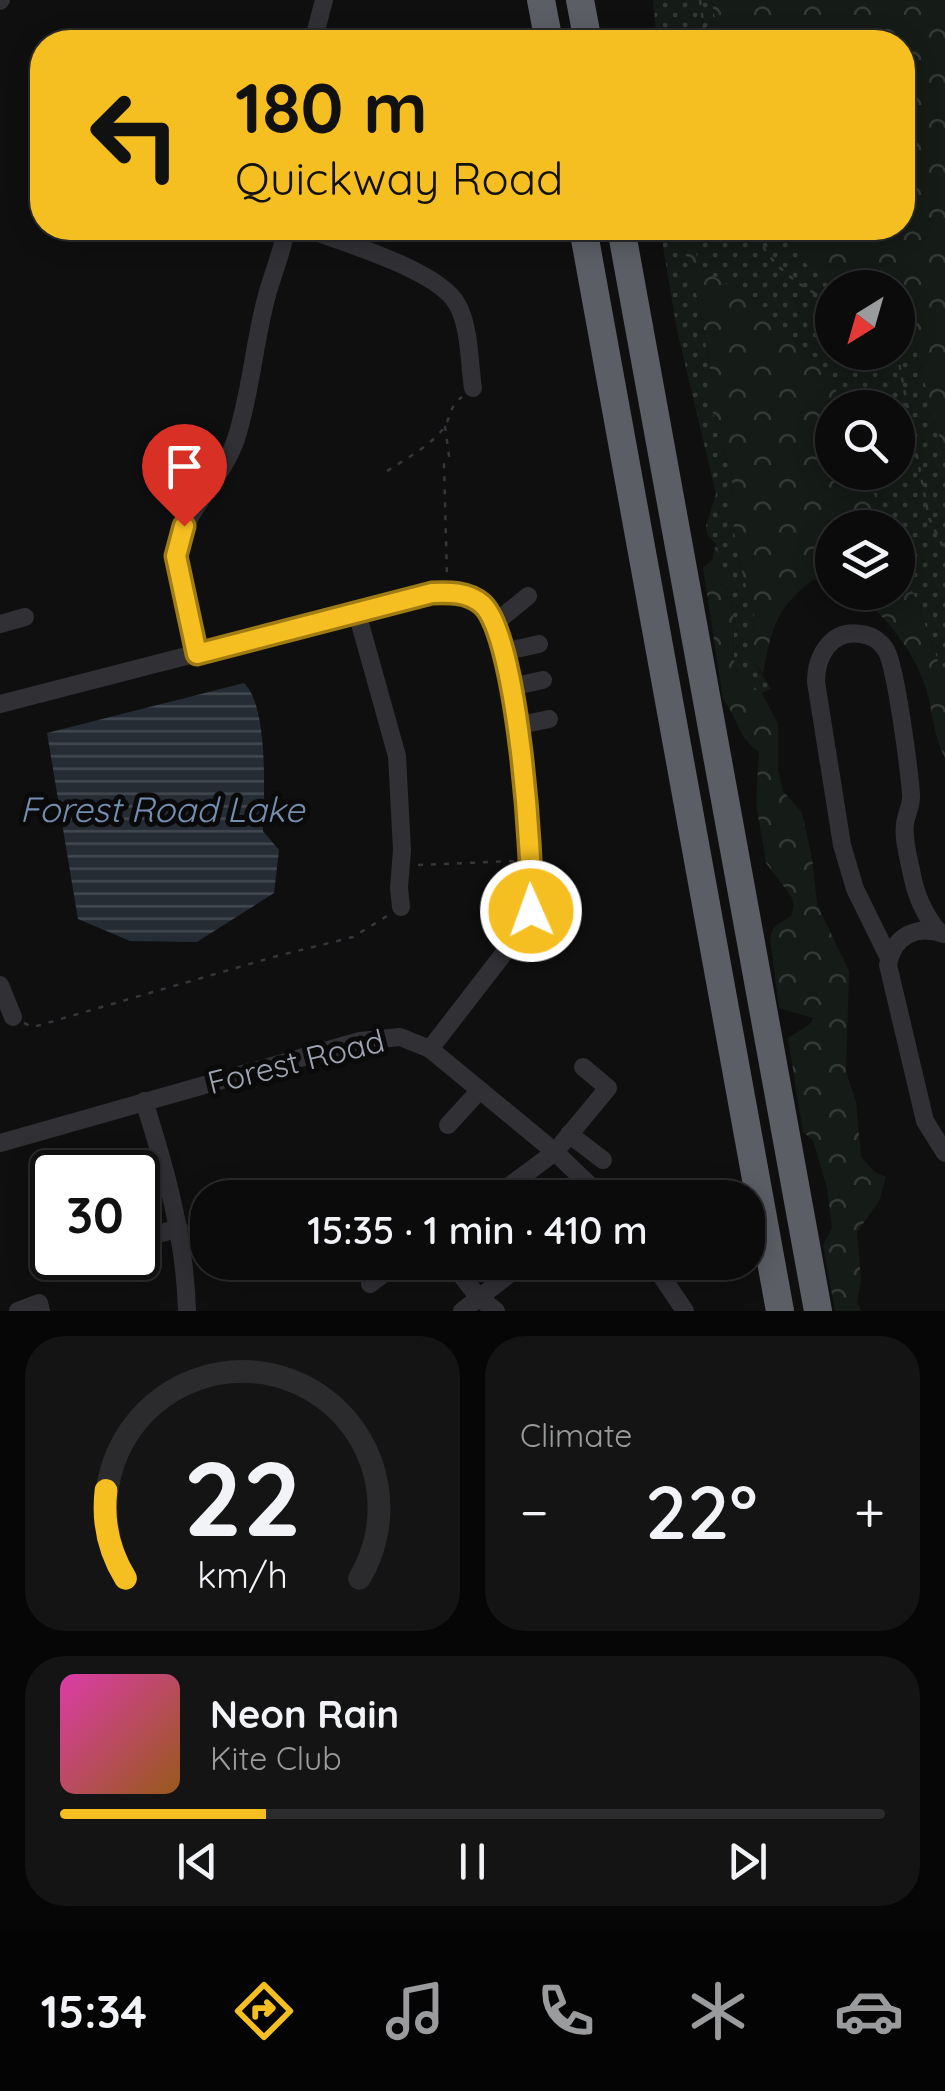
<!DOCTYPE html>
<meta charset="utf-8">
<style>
:root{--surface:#0b0b0c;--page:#141415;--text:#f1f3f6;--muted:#9a9b9d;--line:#2b2b2d;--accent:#f6bf21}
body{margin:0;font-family:Quicksand,sans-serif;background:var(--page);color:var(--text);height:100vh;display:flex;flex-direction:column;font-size:38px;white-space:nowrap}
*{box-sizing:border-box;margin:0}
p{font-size:32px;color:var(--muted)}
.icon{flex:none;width:55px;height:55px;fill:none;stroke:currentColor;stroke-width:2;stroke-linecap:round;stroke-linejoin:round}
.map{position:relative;height:1311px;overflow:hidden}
.sheet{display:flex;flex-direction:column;gap:25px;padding:25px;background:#060607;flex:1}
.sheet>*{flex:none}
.banner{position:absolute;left:30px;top:30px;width:885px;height:210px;border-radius:40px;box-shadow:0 5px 25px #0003,0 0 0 2px var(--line);background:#f6bf21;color:#111;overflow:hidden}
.needle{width:65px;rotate:217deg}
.buttons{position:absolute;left:815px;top:270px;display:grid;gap:20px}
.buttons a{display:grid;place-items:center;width:100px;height:100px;border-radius:50%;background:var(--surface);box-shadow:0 5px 25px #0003,0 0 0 2px var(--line);font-size:50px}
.speed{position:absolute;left:30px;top:1150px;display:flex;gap:20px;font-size:50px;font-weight:700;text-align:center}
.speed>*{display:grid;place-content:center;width:130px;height:130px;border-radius:50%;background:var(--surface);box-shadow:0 5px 25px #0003,0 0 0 2px var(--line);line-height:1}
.speed .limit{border:5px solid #111;border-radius:15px;background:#fff;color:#111}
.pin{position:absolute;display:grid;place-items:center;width:85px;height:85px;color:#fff;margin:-102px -42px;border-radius:50% 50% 50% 0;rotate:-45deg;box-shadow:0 0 10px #0007}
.pin .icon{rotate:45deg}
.me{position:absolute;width:110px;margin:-55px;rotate:358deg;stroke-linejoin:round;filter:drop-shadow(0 0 8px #0008)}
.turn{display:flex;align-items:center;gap:35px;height:210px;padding:0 40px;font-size:45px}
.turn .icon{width:130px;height:130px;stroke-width:2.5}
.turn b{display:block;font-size:70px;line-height:85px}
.big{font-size:75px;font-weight:600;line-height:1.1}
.sheet .widget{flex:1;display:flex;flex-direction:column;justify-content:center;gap:15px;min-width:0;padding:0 35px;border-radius:40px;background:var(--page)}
.sheet .dial{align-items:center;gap:0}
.dial svg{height:260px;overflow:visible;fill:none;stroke:var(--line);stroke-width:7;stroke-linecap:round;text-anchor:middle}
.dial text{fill:var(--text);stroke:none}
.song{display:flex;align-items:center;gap:30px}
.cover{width:120px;height:120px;border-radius:15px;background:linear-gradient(135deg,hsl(320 70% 55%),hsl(30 70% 35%))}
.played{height:10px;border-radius:5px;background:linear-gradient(90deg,var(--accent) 25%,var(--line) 25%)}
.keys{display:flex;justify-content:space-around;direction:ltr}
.heat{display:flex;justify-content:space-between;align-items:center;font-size:55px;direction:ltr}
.sheet .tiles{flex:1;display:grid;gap:25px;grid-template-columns:1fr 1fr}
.widget:last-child{grid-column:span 2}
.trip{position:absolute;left:190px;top:1180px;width:575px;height:100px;border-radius:40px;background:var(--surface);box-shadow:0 5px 25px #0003,0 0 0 2px var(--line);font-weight:600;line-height:100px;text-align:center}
.menu{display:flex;height:160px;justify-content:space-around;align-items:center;background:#040405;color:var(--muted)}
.menu .icon{width:70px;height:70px}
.menu .active{color:var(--accent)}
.menu b{font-size:45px;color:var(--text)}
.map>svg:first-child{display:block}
.grass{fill:url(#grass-dots)}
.forest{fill:url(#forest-crowns)}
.water{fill:url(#water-rules)}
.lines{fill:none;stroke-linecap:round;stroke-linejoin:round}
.path{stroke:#36373c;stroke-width:2.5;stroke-dasharray:5 8;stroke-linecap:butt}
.minor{stroke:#303035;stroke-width:18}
.highway{stroke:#5c5e66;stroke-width:28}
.route-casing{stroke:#a07c15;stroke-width:25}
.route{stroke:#f6bf21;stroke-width:18}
.labels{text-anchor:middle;stroke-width:10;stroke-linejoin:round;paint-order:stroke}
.street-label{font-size:32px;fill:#9fa4b2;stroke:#0a0a0b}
.water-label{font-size:35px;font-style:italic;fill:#748faf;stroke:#0a0a0b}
</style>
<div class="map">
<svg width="945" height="1311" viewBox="0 0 945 1311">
<defs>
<pattern id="grass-dots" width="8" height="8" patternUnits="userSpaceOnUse" patternTransform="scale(2.5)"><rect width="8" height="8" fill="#151b17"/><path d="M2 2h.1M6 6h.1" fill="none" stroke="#343936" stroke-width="1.8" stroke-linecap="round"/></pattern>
<pattern id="forest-crowns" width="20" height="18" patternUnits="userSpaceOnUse" patternTransform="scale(2.5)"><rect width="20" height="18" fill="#151b17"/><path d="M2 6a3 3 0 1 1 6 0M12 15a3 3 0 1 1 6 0" fill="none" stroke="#343936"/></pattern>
<pattern id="water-rules" width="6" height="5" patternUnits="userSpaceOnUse" patternTransform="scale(2.5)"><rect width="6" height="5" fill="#252c34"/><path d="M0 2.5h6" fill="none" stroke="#41484f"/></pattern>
</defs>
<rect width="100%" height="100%" fill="#0f0f10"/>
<g class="grass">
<polygon points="653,0 711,0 721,42 657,42"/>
<polygon points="660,228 678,228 698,300 713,385 713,413 732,477 734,531 743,577 754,607 753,661 771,689 762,693 742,678 734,665 733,607 716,544 707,534 706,526 716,494 677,330"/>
<polygon points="689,228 804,228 799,240 826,278 841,287 832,288 832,352 898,352 898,321 914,341 945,459 945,680 898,551 898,528 884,527 882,524 868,473 898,472 898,408 845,407 811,356 752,299 699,268"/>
</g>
<g class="forest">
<polygon points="711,0 945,0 945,459 914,341 898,321 898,288 841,287 826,278 805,263 798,248 804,228 902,228 902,42 721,42"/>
<path d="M678,228H689L700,268L752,299L811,356L828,376L845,407L832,408V472L868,473L884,527L832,528V581L813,580C775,608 771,631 763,674L753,661L754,607L743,577L734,531L732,477L713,413V385L698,300Z"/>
<path d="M716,543L733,607L734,665L742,678L762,693L778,724V770L783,791L802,813L812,858L817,904L849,971L846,1072L856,1102L861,1157L875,1172L886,1177L879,1201L857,1232L861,1281L857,1302L861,1311H835L823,1245L832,1228L827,1188L813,1140L803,1132L788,1038L810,1024L813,1018L779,1008L770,937L774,927L791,916L794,905L791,896L766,863L756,803L759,752C737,737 739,720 723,699L703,568L712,560Z"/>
<path d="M898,551L945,680V758C933,735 933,712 926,688C914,651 885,614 854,593L898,592Z"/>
</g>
<path class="water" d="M244,683C269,707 264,796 263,831L279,850L274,893L197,942L130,941L78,919L47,733Z"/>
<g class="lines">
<g class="path">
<polyline points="700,0 706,42"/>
<polyline points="750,228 758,235 775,228"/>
<path d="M758,235C766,263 806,292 832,301"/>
<polyline points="897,352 929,518 945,551"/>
<polyline points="445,426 449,456 444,464 447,577"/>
<path d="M387,471C405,459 435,444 446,424C452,412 450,406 462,397"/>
<polyline points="418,865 515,861"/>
<polyline points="24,1023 33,1027 277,956 353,937 387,916"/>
</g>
<g class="minor">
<polyline points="0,1 1,0"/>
<polyline points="313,42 324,0"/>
<path d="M305,228C342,242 438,270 457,304C470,326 469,363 473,388"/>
<polyline points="357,613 397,756 402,850 399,888 401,907"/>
<polyline points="495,623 528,596"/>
<polyline points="0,624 25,617"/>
<polyline points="503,652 539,644"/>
<path d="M197,653L176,556C182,511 222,481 236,439C251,393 254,342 267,295C273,272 283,251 286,228"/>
<polyline points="511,687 543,680"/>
<polyline points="0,704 431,593 467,595 481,602 491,614 500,636 509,677 520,759 532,889 531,911 525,926 430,1049"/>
<polyline points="516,726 549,719"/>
<path d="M944,934C917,924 893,936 888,965L925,1121L945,1153"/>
<path d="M889,958L855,889L842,845L816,682C816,656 831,629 861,634C871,635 880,641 886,650C896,667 909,769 911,794C912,806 906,813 905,824C903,838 908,856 911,870C915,893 924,915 939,932"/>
<polyline points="0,985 13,1017"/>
<path d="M144,1101C166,1170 185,1238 187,1311"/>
<polyline points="448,1125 480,1090"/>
<polyline points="569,1134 603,1160"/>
<polyline points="0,1143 360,1041 400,1037 430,1049 555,1152 603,1198"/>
<polyline points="414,1190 420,1198"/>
<polyline points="493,1198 555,1152 608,1088 583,1067"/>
<polyline points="138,1240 179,1228"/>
<polyline points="451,1262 479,1298 496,1311"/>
<polyline points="652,1262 685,1311"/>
<polyline points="370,1284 399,1262"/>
<polyline points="18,1311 39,1303 41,1311"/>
<polyline points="462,1311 525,1262"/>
</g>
<g class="highway">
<polyline points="541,0 549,42"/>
<polyline points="580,0 588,42"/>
<polyline points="583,228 780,1311"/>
<polyline points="621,228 818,1311"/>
</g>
</g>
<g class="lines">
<g class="route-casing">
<path id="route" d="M184,526L176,556L197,654L432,593C449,592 468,592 482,604C518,636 533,859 531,911"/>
</g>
<use href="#route" class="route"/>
</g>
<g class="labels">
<g class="street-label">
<text transform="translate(296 1062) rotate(-14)" y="11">Forest Road</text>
</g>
<g class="water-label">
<text x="162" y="822">Forest Road Lake</text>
</g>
</g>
</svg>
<div class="buttons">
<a><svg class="needle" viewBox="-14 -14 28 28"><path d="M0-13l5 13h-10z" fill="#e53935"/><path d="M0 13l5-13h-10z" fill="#9a9b9d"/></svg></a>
<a><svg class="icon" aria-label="search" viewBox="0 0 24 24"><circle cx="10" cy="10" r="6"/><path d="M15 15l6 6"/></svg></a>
<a><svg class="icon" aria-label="layers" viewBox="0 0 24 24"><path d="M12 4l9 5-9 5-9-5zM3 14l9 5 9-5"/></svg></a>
</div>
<div class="speed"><div class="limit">30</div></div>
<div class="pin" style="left:184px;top:526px;background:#d93025"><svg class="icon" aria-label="arrive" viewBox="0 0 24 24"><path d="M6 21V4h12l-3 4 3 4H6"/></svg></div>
<svg class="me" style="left:531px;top:911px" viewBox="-20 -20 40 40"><circle r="17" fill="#f6bf21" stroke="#fff" stroke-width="3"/><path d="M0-11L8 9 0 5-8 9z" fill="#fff"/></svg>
<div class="trip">15:35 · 1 min · 410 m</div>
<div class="banner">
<div class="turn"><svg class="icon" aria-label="left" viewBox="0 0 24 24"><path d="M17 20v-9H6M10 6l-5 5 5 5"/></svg><div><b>180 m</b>Quickway Road</div></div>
</div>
</div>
<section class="sheet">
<div class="tiles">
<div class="widget dial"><svg viewBox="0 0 100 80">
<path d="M14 69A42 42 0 1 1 86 69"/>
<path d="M14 69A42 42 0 0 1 8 42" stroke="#f6bf21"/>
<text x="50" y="56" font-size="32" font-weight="700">22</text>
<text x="50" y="72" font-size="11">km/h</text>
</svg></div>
<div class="widget"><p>Climate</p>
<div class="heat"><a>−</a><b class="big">22°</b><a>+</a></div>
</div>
<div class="widget">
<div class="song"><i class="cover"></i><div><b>Neon Rain</b><p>Kite Club</p></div></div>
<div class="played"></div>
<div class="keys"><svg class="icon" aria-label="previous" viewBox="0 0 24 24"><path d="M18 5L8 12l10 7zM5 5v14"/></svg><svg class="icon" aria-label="pause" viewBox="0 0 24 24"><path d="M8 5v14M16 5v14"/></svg><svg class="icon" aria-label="next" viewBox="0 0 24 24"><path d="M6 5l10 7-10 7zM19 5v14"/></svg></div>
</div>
</div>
</section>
<nav class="menu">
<b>15:34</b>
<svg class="icon active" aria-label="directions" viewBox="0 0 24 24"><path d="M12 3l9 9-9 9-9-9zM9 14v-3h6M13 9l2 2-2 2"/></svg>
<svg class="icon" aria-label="music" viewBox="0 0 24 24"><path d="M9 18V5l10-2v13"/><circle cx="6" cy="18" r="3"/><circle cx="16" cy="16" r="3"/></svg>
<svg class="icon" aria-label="phone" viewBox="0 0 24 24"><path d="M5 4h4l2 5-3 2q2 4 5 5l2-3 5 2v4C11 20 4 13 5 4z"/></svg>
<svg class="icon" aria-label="climate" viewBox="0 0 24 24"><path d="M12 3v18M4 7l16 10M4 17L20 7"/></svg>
<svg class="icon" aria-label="car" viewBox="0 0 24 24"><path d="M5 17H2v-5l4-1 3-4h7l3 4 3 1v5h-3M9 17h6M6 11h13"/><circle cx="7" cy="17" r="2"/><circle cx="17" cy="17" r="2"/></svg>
</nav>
